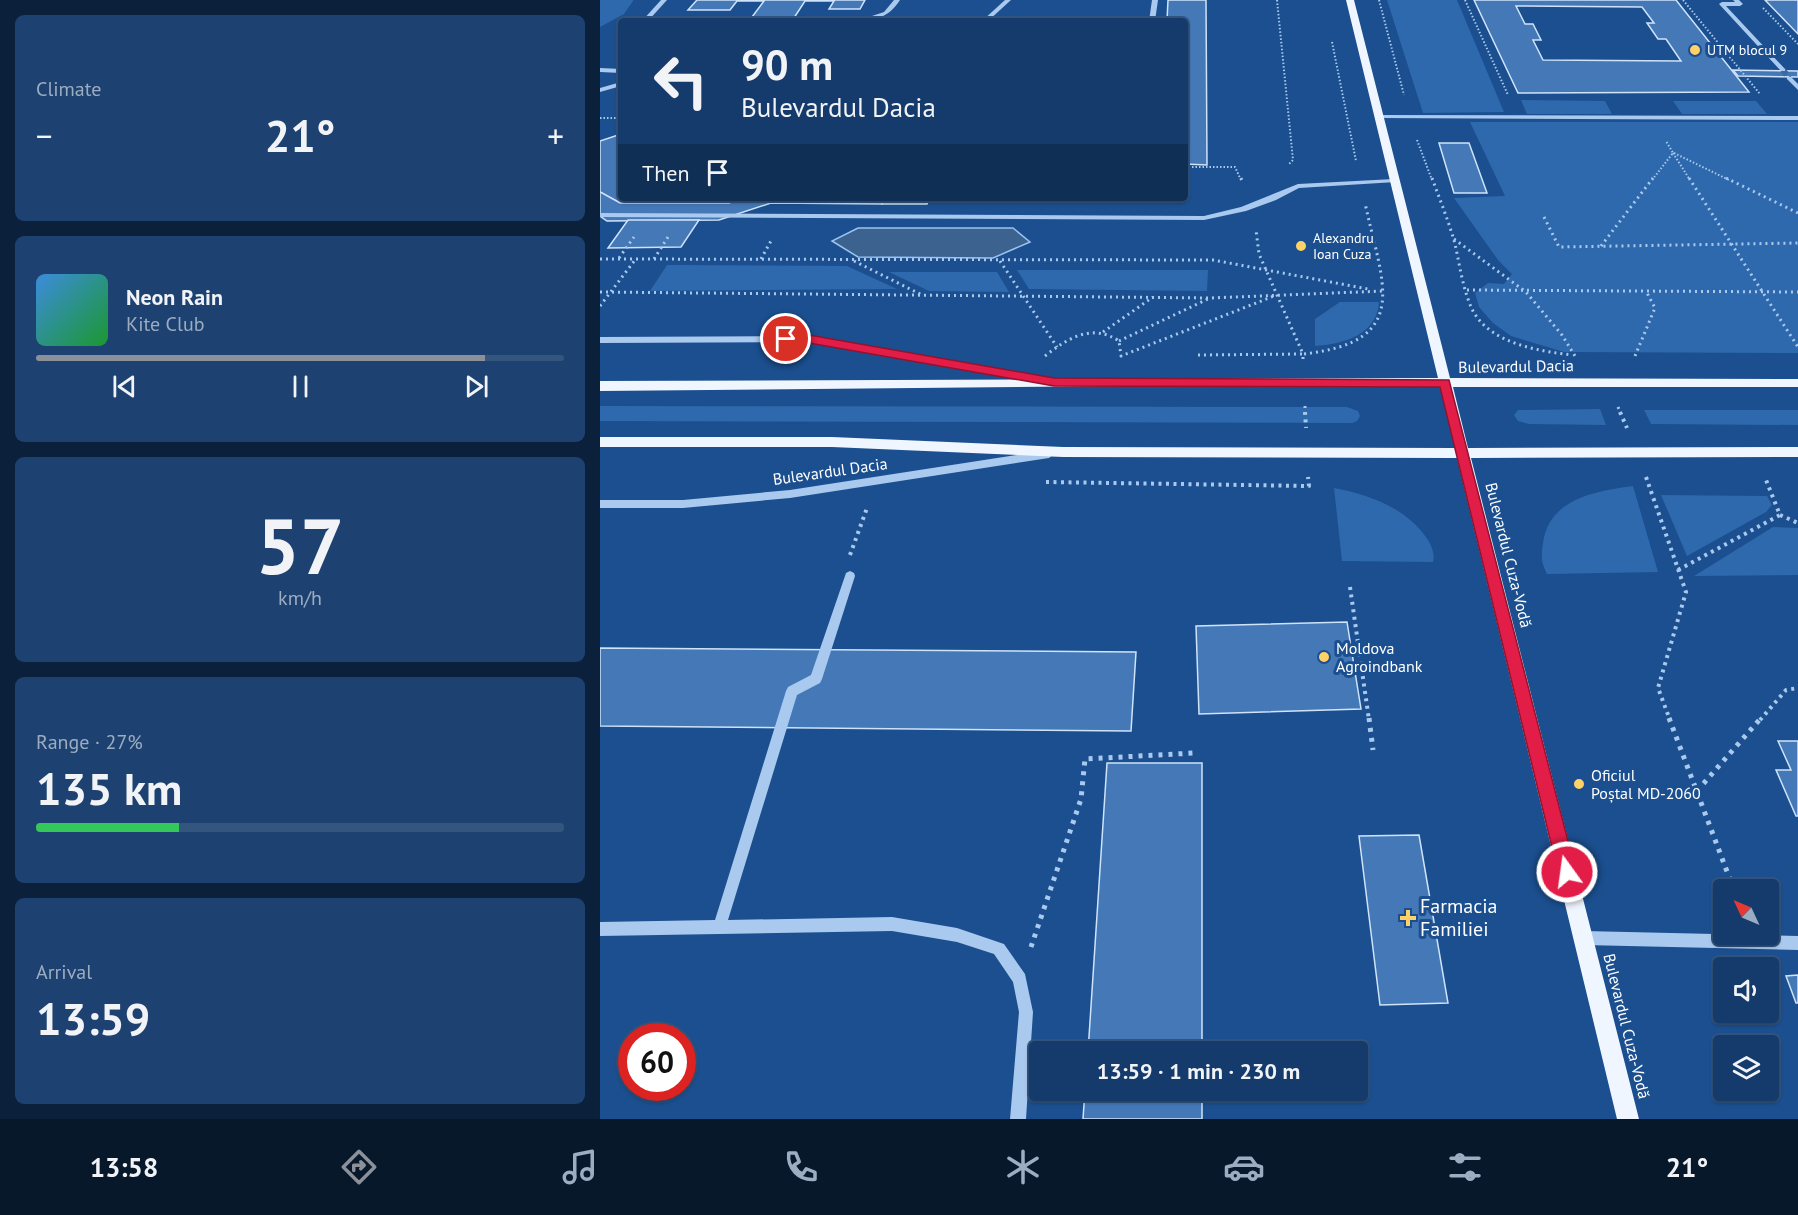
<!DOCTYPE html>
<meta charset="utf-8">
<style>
:root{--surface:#143b6b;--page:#1d4271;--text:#f1f3f6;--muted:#9dadc1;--line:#33557e;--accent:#8c9099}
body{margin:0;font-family:"PT Sans",sans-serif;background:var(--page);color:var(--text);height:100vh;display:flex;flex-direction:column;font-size:22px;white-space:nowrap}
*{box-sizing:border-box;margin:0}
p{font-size:20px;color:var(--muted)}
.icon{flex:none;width:33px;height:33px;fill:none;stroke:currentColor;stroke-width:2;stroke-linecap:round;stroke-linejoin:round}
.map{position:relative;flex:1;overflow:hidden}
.drawer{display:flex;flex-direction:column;gap:15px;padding:15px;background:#0b203b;width:600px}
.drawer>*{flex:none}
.top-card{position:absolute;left:18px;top:18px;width:570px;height:183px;border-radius:6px;box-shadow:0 2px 4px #0004,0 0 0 2px var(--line);background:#143b6b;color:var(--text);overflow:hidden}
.needle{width:39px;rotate:314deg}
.buttons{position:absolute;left:1113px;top:879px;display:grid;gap:12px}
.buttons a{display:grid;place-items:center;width:66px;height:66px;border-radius:6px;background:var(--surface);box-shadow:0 2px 4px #0004,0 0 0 2px var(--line);font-size:30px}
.speed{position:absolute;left:18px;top:1023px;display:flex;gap:12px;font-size:30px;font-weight:700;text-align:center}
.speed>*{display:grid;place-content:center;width:78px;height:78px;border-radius:50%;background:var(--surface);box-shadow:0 2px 4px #0004,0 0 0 2px var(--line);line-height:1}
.speed .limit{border:9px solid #d22;background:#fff;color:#111}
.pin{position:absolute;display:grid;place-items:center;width:51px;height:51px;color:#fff;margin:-26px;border:3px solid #fff;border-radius:50%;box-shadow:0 2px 6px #0007}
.me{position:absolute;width:66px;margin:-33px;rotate:346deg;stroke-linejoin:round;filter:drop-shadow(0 0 4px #0008)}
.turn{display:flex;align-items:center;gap:21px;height:126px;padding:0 24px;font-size:27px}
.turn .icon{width:78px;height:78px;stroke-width:2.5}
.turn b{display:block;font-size:42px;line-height:51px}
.then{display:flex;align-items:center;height:57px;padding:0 24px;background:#0003;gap:12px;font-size:22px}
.big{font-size:45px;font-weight:700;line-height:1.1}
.drawer .widget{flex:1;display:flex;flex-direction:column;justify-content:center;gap:9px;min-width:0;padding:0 21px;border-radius:9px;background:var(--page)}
.drawer .dial{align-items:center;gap:0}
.dial b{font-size:78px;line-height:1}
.song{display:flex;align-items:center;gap:18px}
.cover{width:72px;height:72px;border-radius:9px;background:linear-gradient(135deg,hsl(210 70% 55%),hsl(130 70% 35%))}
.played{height:6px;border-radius:3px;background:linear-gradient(90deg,var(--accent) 85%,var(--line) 85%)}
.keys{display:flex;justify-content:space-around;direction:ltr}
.heat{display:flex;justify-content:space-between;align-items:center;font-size:33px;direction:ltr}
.charge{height:9px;border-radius:4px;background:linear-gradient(90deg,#34c759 27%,var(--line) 0)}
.trip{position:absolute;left:429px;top:1041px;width:339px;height:60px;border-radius:6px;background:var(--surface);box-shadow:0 2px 4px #0004,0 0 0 2px var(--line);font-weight:700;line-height:60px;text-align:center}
.dock{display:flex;height:96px;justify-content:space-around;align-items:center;background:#08182b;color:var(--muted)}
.dock .icon{width:42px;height:42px}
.dock .active{color:var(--accent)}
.dock b{font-size:27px;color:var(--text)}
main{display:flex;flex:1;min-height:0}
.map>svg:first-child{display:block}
.green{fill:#2e69ad}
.water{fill:#3c6290;stroke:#9cc4f0;stroke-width:1.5}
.building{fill:#4478b7;stroke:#cfe3fa;stroke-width:1.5;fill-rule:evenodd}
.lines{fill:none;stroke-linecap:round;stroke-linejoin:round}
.minor-tunnel{stroke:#3d69a0;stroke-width:6;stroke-dasharray:6 3;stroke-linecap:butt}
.path-far3{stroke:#a9c9ee;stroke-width:2;stroke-dasharray:1.5 2;stroke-linecap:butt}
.path-far2{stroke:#a9c9ee;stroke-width:3;stroke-dasharray:2 4;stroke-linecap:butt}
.path-far1{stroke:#a9c9ee;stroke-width:4;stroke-dasharray:3 4.5;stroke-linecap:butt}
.path{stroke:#a9c9ee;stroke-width:5;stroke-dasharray:4 6;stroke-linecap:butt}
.minor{fill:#a9c9ee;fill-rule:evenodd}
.major{fill:#f0f6ff;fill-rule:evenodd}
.route{fill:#e11d48;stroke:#92132f;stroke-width:1.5}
.poi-dot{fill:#ffd166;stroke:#1b4f8f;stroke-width:2}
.labels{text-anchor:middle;stroke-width:6;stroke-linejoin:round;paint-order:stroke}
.far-poi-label{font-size:14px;fill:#fff;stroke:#1b4f8f;text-anchor:start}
.street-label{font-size:16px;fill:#fff;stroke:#1b4f8f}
.poi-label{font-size:16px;fill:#fff;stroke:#1b4f8f;text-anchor:start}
.near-poi-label{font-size:20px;fill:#fff;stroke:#1b4f8f;text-anchor:start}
</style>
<main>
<section class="drawer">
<div class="widget"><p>Climate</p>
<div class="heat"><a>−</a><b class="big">21°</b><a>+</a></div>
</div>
<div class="widget">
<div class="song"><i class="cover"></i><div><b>Neon Rain</b><p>Kite Club</p></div></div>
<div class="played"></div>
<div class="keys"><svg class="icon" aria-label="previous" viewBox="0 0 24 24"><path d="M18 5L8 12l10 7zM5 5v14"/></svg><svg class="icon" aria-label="pause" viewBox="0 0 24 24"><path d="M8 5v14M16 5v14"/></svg><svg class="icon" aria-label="next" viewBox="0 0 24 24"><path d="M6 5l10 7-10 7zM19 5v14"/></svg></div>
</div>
<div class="widget dial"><b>57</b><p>km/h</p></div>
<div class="widget"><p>Range · 27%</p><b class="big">135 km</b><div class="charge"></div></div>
<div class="widget"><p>Arrival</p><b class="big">13:59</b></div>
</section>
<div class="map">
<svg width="1198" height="1119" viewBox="0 0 1198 1119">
<rect width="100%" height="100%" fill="#1b4f8f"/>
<g class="green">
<polygon points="0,0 33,0 33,1 24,14 0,27"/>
<polygon points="787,0 857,0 904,112 823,113"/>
<polygon points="921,100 1005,101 1012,114 927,114"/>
<polygon points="1073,101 1156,101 1167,114 1082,114"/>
<polygon points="870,122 1198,122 1198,353 964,352 911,336 893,323 879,307 875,293 888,283 904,284 912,274 898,260 854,198 905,196"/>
<polygon points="67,265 247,266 297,289 50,291"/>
<polygon points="417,270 608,270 607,291 429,289"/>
<polygon points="289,272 397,272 409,292 329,291"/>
<path d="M740,302H779C777,335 743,344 715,346V319Z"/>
<polygon points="0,406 747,407 758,411 760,416 757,421 752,423 0,421"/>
<polygon points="1000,409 1006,425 929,424 918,421 914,415 918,410"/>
<polygon points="1044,410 1198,410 1198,425 1051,424"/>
<path d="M1033,486L1058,572L947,574C941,562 941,556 943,543C949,498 997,491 1033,486Z"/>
<path d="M734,488C770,495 807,508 828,540C832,547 835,554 833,562L742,561Z"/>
<polygon points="1061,495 1167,496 1172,505 1166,512 1087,556"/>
<polygon points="1173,527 1198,528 1198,575 1094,576"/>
</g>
<polygon class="water" points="258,228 413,228 430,242 393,258 258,257 232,241"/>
<g class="building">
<polygon points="97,0 265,0 260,9 229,9 234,1 205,1 192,21 149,21 164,1 137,1 130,10 88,10"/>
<polygon points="568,0 606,0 607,165 585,164 585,21 567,21"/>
<path d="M874,0H1076L1149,92L918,93ZM916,6L1042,7L1054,23H1047L1058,39H1066L1081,61L943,60L933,40H941L933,24H925Z"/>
<polygon points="1165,0 1198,0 1198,34"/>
<polygon points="1133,70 1198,71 1198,77 1138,76"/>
<polygon points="21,134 21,198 144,198 129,203 20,203 0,192 0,141"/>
<polygon points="839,143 869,143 887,193 854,193"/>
<polygon points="0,192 20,203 129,203 144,198 284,198 282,204 171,203 119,220 7,221 0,216"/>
<polygon points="284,198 483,198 482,201 328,201 327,204 282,204"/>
<polygon points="483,198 522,198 516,201 482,201"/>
<polygon points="28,220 99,220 81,247 8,248"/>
<polygon points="747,622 761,709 599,714 596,626"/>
<polygon points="0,648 536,652 531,731 0,726"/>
<polygon points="1178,741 1198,741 1198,816 1196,816 1176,770 1191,770"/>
<polygon points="507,763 602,763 602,1052 488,1052"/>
<polygon points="819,835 848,1003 780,1005 759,836"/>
<polygon points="1198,975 1198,1003 1196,1003 1186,976"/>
<polygon points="485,1090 602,1090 602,1119 483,1119"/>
</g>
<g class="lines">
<polyline class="minor-tunnel" points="1183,70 1189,78"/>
<g class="path-far3">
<polyline points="677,0 693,160 689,164"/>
<polyline points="779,0 804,95"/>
<polyline points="865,0 908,95"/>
<polyline points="1083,0 1160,94"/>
<polyline points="1163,8 1198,44"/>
<polyline points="732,42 756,161"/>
<polyline points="0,118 21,118"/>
<polyline points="817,140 832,180"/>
<polyline points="1073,153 1090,180"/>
<polyline points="1074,153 1129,180"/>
<polyline points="585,167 635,167 641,180"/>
<polyline points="1052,180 1073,153 1066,141"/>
</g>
<g class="path-far2">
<polyline points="641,178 643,183"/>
<path d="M832,178C840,200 849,222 855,244C860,266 863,291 873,311C891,344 939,351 972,355"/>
<polyline points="1089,178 1198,347"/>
<polyline points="1126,178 1198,213"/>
<polyline points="944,217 959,247 1198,243"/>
<polyline points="854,239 926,292 962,335 975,356"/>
<polyline points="1001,246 1053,178"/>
<polyline points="19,258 34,237"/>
<polyline points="0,259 613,260 768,289"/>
<polyline points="54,259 68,237"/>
<polyline points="161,259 172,239"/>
<polyline points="254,261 322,295"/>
<polyline points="400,261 457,347"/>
<polyline points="867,290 1198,292"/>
<polyline points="0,292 610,298 784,291"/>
<polyline points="0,306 35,260"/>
<polyline points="503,332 553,297"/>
<polyline points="519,341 610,298"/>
<polyline points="598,355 703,354 659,254 656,230"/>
<path d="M445,356C468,338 492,323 519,341L521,356L674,296"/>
<polyline points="1035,356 1055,308 1046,291"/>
<path d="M703,359V354C814,342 782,283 765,203"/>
<polyline points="705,406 705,414"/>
<polyline points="1018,407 1021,414"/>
</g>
<g class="path-far1">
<polyline points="705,412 706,428"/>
<polyline points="1020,412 1027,428"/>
<polyline points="1046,477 1086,592 1058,688 1070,720"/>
<polyline points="446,482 709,486 708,477"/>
<polyline points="1180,515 1198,523"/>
<polyline points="250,555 267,508"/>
<polyline points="1078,570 1180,515 1166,480"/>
<polyline points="750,587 769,720"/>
<polyline points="1160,720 1186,690 1198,688"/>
</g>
<g class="path">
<polyline points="769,718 773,750"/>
<polyline points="1069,718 1134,890"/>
<polyline points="1097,791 1161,718"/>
<polyline points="431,947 481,799 485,759 594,753"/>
</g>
<g class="minor">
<polygon points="61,0 67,0 48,21 42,21"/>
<path d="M294,0H300C289,17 276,21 257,21L284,12Z"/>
<polygon points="405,0 411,0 388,21 382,21"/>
<polygon points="552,0 558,0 555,21 549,21"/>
<polygon points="1133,0 1139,0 1143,4 1140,6 1126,6 1185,69 1185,71 1181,71 1119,4 1122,2 1135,2"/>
<polygon points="0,68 21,69 21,73 0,72"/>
<polygon points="1187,77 1191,77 1198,84 1198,90 1187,79"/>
<polygon points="21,82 21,86 0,92 0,88"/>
<polygon points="779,115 1198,116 1198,120 777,118 776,117"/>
<polygon points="794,179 796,180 796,182 699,188 676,200 646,211 604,220 0,217 0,213 604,216 641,207 698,184"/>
<polygon points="209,336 451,379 455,382 451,385 209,342 0,343 0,337"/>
<polygon points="449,450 454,454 449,458 190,498 83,508 0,508 0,500 83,500 190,490"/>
<polygon points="250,571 254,573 255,576 222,679 220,683 197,695 128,920 292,917 357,928 404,944 425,974 433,1012 426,1119 410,1119 419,1012 413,982 394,954 357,942 292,931 0,936 0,922 115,920 186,691 188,687 211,675 245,576 246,573"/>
<polygon points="984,931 1198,936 1198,950 984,945 979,943 977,938 979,933"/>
</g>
<polygon class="major" points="746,0 754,0 850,378 1198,379 1198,387 853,387 868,448 1198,447 1198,457 871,458 1039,1119 1017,1119 857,458 463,457 232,447 0,447 0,437 232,437 463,447 855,448 840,387 519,386 0,391 0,381 838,378"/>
</g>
<polygon class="route" points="186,335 209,335 454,378 849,380 976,872 973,878 967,881 961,878 958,872 840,387 454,386 209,343 182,342 180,339"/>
<g class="poi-dot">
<circle cx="1095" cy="50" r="6"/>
<circle cx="701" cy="246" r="6"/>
<circle cx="724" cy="657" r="6"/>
<circle cx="979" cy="784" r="6"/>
<path d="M805 909h6v6h6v6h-6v6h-6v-6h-6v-6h6z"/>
</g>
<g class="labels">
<g class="far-poi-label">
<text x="1107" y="55">UTM blocul 9</text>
<text x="713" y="243">Alexandru<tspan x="713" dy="16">Ioan Cuza</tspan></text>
</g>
<g class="street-label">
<text transform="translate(916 366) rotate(-1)" y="6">Bulevardul Dacia</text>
<text transform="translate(230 471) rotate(-8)" y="6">Bulevardul Dacia</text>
<text transform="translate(909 555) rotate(76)" y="6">Bulevardul Cuza-Vodă</text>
<text transform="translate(1027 1026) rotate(76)" y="6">Bulevardul Cuza-Vodă</text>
</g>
<g class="poi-label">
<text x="736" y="654">Moldova<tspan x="736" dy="18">Agroindbank</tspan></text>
<text x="991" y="781">Oficiul<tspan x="991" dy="18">Poștal MD-2060</tspan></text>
</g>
<g class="near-poi-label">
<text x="820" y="913">Farmacia<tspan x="820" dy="23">Familiei</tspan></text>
</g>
</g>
</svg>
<div class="buttons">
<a><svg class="needle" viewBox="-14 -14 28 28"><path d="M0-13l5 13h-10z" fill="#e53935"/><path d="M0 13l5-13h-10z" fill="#9dadc1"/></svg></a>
<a><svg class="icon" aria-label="sound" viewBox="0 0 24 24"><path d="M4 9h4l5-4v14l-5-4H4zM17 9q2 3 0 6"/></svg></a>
<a><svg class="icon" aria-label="layers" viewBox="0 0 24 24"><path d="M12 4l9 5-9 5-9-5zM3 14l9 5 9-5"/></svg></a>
</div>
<div class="speed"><div class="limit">60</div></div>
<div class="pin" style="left:186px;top:339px;background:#d93025"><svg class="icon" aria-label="arrive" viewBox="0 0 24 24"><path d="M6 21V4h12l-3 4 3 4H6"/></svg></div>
<svg class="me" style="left:967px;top:872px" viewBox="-20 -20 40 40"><circle r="17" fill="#e11d48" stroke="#fff" stroke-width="3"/><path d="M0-11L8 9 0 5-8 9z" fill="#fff"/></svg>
<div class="trip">13:59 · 1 min · 230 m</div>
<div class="top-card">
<div class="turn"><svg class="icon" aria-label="left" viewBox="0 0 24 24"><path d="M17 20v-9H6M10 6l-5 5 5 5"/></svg><div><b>90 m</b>Bulevardul Dacia</div></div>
<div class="then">Then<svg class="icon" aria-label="arrive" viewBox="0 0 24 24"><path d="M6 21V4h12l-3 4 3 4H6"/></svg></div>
</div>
</div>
</main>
<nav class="dock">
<b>13:58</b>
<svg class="icon active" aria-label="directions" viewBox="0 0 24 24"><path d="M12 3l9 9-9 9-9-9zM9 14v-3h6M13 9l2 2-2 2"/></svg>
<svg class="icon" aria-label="music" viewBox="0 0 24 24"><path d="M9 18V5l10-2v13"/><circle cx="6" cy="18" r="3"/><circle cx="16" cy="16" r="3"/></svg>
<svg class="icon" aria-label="phone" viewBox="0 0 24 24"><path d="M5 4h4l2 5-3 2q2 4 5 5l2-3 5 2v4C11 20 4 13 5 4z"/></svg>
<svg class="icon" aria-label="climate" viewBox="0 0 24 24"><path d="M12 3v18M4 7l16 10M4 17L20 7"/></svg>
<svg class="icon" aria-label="car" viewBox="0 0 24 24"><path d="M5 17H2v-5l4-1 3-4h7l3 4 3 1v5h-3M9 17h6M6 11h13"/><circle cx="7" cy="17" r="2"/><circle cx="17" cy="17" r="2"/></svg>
<svg class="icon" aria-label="filters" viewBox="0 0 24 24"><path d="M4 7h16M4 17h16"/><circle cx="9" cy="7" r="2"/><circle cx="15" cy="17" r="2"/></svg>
<b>21°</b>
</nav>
